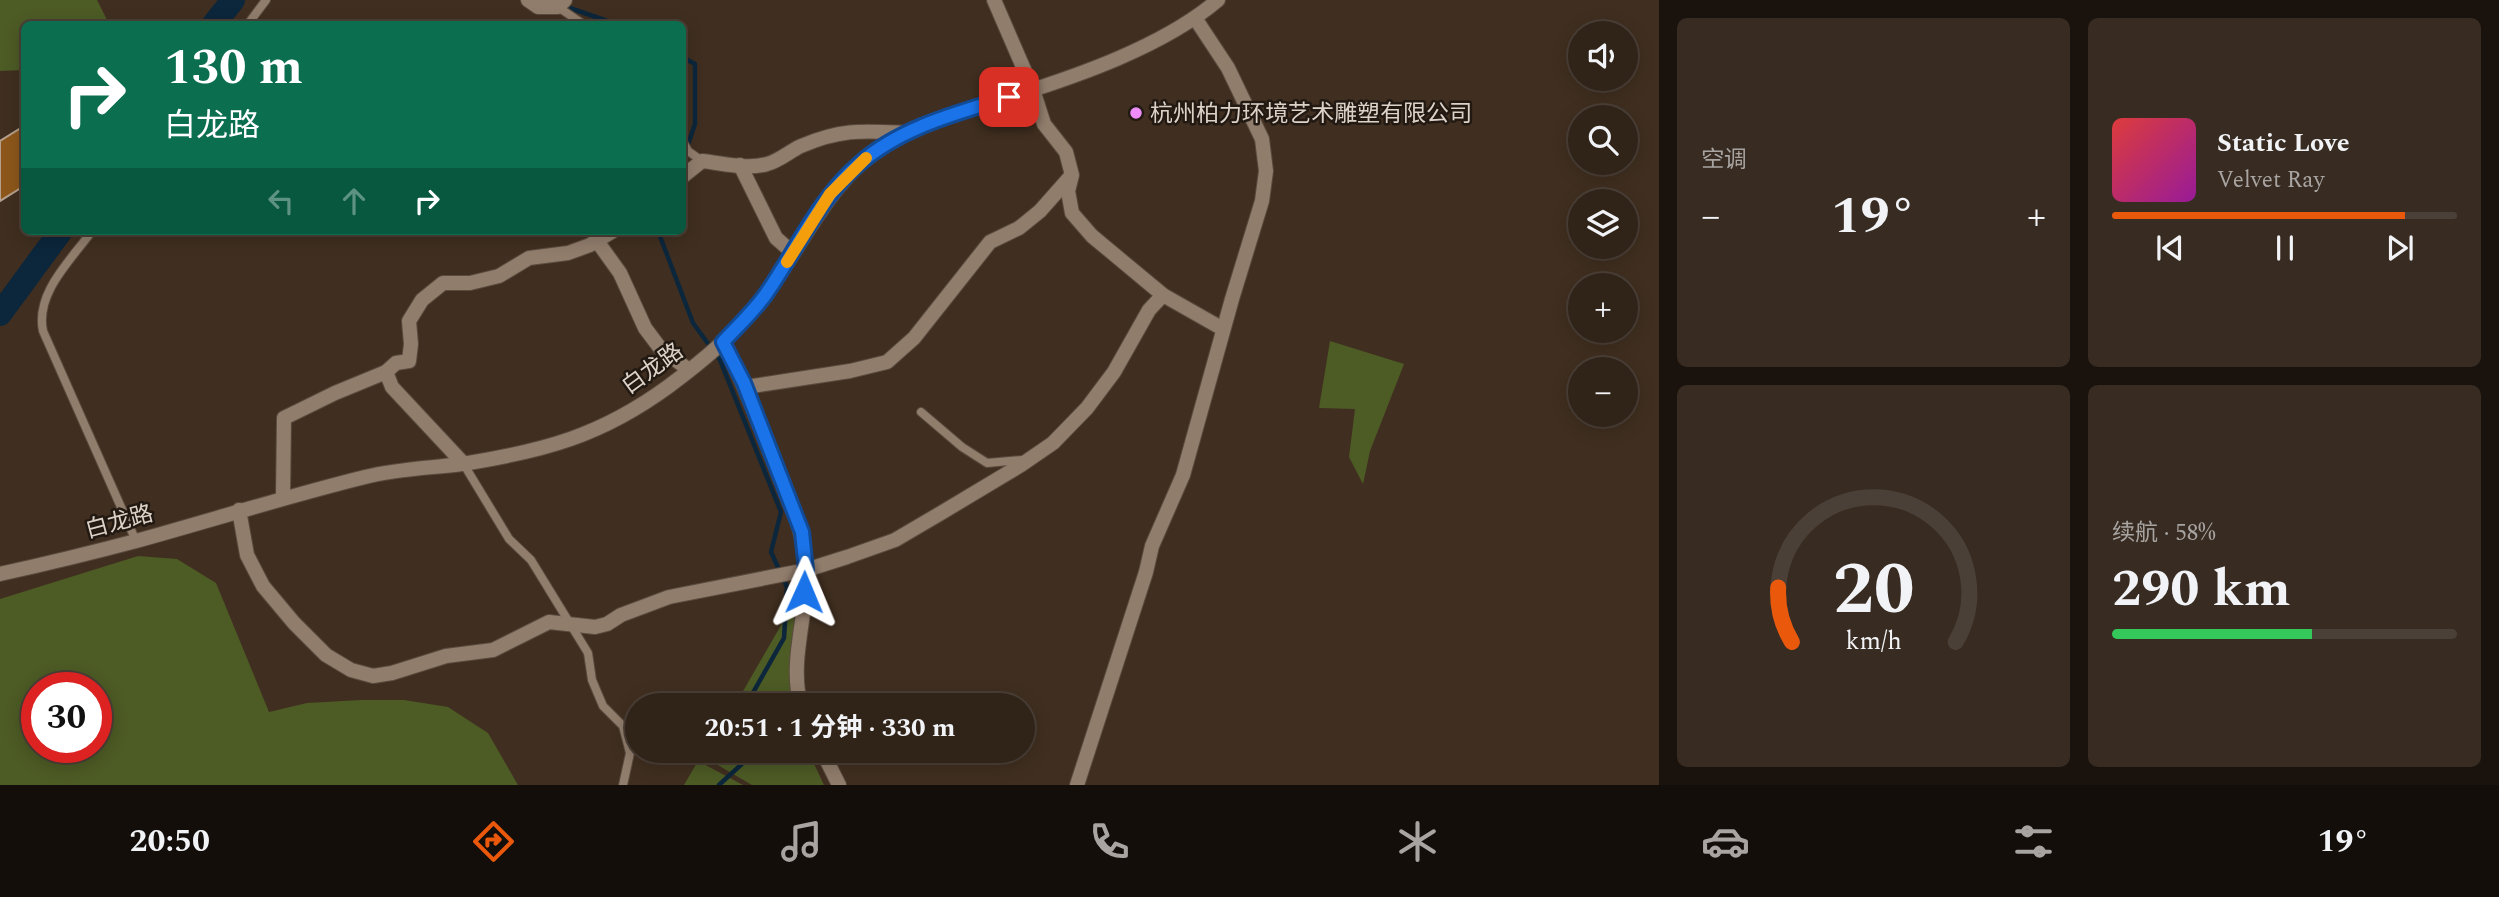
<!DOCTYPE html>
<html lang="zh">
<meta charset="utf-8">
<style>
:root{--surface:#302318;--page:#382b21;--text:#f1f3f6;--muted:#a8a4a2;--line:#4b4037;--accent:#ea580c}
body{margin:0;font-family:Spectral,"Noto Sans SC",serif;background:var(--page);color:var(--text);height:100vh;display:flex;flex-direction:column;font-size:26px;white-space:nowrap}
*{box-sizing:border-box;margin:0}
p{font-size:23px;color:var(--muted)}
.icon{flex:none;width:38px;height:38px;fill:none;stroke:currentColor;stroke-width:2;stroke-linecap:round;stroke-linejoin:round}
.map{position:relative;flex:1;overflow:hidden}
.panel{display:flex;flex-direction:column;gap:18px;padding:18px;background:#1a130d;width:840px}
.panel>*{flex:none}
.banner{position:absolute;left:21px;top:21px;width:665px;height:214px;border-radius:10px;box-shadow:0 4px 18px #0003,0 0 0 2px var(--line);background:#0b6e4f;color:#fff;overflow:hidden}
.controls{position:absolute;left:1568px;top:21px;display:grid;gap:14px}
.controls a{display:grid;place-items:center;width:70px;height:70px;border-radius:50%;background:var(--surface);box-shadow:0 4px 18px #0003,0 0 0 2px var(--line);font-size:35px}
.speed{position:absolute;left:21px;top:672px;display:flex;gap:14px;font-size:35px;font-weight:700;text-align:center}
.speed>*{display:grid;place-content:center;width:91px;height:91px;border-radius:50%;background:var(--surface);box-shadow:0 4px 18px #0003,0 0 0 2px var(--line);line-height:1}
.speed .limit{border:10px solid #d22;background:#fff;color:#111}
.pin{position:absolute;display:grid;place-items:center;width:60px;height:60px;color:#fff;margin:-30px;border-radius:14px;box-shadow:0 4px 10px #0006}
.me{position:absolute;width:77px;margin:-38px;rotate:1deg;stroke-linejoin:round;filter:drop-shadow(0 0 5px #0008)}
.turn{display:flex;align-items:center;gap:24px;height:147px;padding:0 28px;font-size:32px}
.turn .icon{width:91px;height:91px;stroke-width:2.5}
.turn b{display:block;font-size:49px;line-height:60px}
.lanes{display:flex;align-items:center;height:66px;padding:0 28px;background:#0003;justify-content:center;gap:35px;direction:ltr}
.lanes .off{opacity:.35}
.big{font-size:52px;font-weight:700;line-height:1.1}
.panel .tile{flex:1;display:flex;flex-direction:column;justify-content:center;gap:10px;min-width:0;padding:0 24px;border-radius:10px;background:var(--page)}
.panel .dial{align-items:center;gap:0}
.dial svg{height:182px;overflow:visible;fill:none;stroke:var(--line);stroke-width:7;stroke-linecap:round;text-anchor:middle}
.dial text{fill:var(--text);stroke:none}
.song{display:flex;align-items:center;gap:21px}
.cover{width:84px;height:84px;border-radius:10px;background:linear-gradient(135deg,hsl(0 70% 55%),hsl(300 70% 35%))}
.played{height:7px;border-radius:4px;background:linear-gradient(90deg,var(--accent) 85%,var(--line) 85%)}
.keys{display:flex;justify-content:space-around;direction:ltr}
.heat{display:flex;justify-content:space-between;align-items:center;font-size:38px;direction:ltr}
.charge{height:10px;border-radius:5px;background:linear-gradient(90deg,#34c759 58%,var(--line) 0)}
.panel .tiles{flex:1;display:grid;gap:18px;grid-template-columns:repeat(2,1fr)}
.trip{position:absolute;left:625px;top:693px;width:410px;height:70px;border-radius:35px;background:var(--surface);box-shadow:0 4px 18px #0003,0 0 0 2px var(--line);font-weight:700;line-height:70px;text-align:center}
.dock{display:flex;height:112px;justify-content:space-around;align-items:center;background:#130e0a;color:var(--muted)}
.dock .icon{width:49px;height:49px}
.dock .on{color:var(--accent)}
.dock b{font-size:32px;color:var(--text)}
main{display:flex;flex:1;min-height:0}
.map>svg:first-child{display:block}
.green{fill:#4d5b25;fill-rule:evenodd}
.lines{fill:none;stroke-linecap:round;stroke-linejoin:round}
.stream{stroke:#0c263b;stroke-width:4.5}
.river{stroke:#0c263b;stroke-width:24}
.building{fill:#8d571b;stroke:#b5a08d;stroke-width:2}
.service-casing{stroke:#594b3e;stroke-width:10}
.minor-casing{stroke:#594b3e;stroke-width:16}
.tertiary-casing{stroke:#594b3e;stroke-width:16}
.service{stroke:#917d6c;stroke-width:8}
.minor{stroke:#917d6c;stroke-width:14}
.tertiary{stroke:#917d6c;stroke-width:14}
.route-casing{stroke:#114b97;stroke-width:18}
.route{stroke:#1a73e8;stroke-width:12}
.slow{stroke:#f59e0b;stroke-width:12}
.poi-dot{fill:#ee8cf9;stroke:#211912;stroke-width:2.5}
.labels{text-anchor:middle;stroke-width:5;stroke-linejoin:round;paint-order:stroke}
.poi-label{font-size:23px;fill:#ddd2c8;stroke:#211912;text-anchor:start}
.street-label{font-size:23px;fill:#ddd2c8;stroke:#211912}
</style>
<main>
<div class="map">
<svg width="1659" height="785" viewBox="0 0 1659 785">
<rect width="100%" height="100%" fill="#402f20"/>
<g class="green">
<polygon points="0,0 97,0 109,24 24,24 24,70 0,71"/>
<polygon points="1330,341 1404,364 1370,451 1363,484 1349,457 1355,409 1319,408"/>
<path d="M138,556L177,559L216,583L269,712L307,703L361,700H404L448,707L488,733L518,785H0V599ZM37,688H96V747H37Z"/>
<polygon points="795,601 790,705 735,705"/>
<polygon points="708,751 808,751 824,785 752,785 704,757"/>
<polygon points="698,761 743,785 684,785"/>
</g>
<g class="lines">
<g class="stream">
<polyline points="564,6 616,24"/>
<polyline points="682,57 695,64 695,124 682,162"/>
<polyline points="658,231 693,323 720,360 781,512 771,552 787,587 784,638 746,705"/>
<polyline points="719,785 756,751"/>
</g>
<g class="river">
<polyline points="214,24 233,0"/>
<polyline points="0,314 61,231"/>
</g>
</g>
<polygon class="building" points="24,126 24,186 0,201 0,141"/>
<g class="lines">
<g class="service-casing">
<g id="service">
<polyline points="558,7 583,24"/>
<polyline points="248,24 266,0"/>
<polyline points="682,140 688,151 702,161"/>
<path d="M92,231C71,260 35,293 43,331L136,541"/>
<polyline points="921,412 962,447 987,463 1022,460"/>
<polyline points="463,463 509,539 531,560 588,653 592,680 603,706 623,726 630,753 623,785"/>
</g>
</g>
<g class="minor-casing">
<g id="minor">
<polyline points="528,0 538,7 558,7 565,0"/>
<polyline points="994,0 1033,90 1044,124 1066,152 1072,175 1068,191 1072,213 1092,236 1163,295 1223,329"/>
<polyline points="740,165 776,238 793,253"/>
<path d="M682,177L702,161C722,163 747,170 767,164C779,161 790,151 801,146C843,128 865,131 908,133"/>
<polyline points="597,241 620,273 645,328 660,348 689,370"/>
<path d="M723,342C741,376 753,410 768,445C784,485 803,523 806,567C809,612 788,661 801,705"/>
<polyline points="746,387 850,371 887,362 914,338 990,242 1019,228 1040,211 1071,176"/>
<polyline points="463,463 392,387 386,372 396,363 409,361 411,344 409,321 422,300 443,283 470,283 499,276 529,258 568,253 590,245 613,231"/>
<polyline points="283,497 284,418 335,393 386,372"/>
<polyline points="239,510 247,555 263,586 294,623 326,655 351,670 373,676 392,673 446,656 493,650 549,622 595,627 607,624 621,615 669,597 806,570 847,557 895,540 941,513 1021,465 1053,443 1087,408 1114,372 1149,310 1163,295"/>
<polyline points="822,751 839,785"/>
<polyline points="1077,785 1146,572 1152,546 1183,475 1232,299 1262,201 1266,171 1262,139 1228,68 1195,18"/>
</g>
</g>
<g class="tertiary-casing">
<path id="tertiary" d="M0,574C45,564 91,553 136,541C212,520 288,496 365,477C396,469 430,468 462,464C544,451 601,436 669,386C704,360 739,331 765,295C808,238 828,179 892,140C927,119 971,109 1010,97C1078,76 1164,46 1218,0"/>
</g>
<use href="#service" class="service"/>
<use href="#minor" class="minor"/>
<use href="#tertiary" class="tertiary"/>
</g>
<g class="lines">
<g class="route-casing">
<path id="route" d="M804,592L806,570L802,532L744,383L723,342C738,326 754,311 766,294C796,251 819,198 859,164C901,127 957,113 1009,97"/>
</g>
<use href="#route" class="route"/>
<polyline class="slow" points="787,262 830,194 866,158"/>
</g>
<circle class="poi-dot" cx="1136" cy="113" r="7"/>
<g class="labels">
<g class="poi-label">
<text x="1150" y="121">杭州柏力环境艺术雕塑有限公司</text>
</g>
<g class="street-label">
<text transform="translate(652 368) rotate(-36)" y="8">白龙路</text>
<text transform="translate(119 521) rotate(-15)" y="8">白龙路</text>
</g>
</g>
</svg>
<div class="controls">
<a><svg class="icon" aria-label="sound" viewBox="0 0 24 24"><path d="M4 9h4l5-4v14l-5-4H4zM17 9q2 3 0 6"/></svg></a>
<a><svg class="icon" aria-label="search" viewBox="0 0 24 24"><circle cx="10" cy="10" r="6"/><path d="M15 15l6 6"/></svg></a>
<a><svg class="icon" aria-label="layers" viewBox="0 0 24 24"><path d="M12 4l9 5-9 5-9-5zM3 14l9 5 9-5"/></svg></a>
<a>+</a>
<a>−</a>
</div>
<div class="speed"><div class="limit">30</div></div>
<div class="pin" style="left:1009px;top:97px;background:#d93025"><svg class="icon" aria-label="arrive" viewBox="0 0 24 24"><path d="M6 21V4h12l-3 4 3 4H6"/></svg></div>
<svg class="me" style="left:804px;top:592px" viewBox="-20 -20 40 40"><path d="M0-17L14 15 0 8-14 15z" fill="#1a73e8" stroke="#fff" stroke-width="4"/></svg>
<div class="trip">20:51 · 1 分钟 · 330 m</div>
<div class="banner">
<div class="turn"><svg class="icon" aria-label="right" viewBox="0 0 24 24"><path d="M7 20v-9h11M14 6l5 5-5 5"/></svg><div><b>130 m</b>白龙路</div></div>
<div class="lanes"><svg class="icon off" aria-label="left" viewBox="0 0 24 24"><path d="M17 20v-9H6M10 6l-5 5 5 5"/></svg><svg class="icon off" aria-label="ahead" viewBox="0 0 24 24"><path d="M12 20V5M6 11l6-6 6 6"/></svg><svg class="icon" aria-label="right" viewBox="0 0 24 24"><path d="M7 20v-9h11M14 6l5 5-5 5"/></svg></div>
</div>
</div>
<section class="panel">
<div class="tiles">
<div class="tile"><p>空调</p>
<div class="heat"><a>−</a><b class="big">19°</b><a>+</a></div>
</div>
<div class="tile">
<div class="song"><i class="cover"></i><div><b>Static Love</b><p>Velvet Ray</p></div></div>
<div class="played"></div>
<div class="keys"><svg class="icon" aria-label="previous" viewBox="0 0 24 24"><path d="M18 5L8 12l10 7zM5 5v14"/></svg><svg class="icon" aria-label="pause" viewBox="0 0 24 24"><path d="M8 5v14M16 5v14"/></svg><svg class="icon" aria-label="next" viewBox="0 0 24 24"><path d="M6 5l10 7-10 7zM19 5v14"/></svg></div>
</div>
<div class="tile dial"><svg viewBox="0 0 100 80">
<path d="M14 69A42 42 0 1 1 86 69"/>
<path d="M14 69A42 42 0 0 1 8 45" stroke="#ea580c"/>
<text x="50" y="56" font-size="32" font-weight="700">20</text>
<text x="50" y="72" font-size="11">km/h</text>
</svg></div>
<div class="tile"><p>续航 · 58%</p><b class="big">290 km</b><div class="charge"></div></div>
</div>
</section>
</main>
<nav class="dock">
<b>20:50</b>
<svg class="icon on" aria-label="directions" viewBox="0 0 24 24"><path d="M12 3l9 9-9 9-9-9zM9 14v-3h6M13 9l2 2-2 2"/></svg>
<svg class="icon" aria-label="music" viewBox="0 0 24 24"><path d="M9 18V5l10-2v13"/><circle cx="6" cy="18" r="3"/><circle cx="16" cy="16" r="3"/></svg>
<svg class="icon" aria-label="phone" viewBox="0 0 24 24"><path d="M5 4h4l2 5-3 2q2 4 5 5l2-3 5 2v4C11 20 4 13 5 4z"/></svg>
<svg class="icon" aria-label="climate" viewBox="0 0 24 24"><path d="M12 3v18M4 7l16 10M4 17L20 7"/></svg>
<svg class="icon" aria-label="car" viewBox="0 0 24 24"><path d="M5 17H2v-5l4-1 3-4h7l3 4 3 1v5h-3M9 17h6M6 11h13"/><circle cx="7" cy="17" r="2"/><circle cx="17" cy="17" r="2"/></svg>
<svg class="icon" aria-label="filters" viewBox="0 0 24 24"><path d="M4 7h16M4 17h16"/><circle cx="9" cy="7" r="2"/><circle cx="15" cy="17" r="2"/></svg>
<b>19°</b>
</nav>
